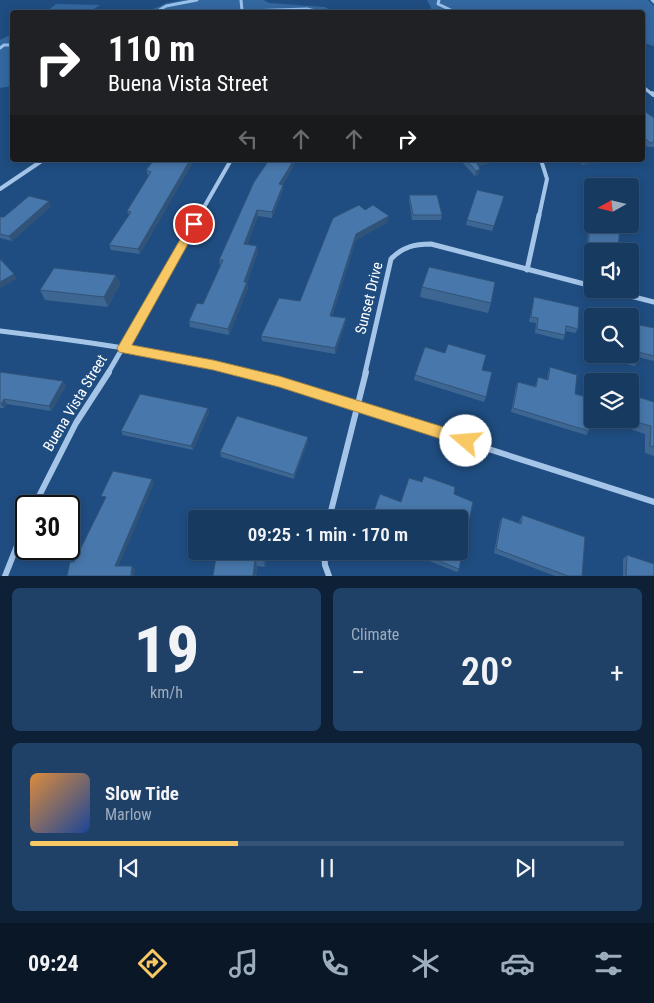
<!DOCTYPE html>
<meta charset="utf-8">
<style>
:root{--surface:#173a61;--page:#204167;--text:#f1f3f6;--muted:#9eadbd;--line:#365476;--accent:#f7c864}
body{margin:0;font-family:"Roboto Condensed",sans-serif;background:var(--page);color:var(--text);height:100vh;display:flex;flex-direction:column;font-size:19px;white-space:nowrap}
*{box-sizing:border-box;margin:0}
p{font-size:16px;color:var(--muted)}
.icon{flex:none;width:28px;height:28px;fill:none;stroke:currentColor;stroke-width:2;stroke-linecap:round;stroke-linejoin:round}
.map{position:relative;height:576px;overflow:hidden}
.details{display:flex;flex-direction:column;gap:12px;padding:12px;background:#0d2035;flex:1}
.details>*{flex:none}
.guide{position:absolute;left:10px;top:10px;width:635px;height:152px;border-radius:5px;box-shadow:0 2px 8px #0003,0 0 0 1px var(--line);background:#202124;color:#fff;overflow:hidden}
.needle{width:32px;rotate:262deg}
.tools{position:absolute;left:584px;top:178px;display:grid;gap:10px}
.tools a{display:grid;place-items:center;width:55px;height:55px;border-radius:5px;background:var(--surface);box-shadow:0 2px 8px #0003,0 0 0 1px var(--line);font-size:25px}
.speed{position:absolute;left:15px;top:495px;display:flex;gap:10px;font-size:25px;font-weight:700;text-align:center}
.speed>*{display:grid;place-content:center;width:65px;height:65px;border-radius:50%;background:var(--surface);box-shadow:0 2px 8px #0003,0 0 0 1px var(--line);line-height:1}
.speed .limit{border:2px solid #111;border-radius:8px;background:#fff;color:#111}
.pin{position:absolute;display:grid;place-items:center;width:42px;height:42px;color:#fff;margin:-21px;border:2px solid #fff;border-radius:50%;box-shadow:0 1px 5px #0007}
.me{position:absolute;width:55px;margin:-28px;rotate:288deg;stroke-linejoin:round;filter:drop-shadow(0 0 4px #0008)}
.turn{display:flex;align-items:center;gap:18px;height:105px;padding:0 15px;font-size:22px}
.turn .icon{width:65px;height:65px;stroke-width:2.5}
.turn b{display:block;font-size:35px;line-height:42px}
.lanes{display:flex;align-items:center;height:48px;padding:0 15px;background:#0003;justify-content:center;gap:25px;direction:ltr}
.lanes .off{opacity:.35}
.big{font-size:38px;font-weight:600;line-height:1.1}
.details .card{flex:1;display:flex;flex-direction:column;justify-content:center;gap:8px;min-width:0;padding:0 18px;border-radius:8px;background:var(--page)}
.details .dial{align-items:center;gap:0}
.dial b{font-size:65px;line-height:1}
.song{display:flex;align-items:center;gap:15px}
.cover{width:60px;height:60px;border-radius:8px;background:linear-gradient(135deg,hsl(30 70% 55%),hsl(220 70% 35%))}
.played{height:5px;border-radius:2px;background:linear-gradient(90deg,var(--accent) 35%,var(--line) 35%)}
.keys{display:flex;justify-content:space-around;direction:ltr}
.heat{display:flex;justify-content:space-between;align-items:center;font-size:28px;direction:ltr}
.details .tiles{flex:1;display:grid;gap:12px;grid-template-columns:1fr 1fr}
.card:last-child{grid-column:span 2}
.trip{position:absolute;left:188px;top:510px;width:280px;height:50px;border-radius:5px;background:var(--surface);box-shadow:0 2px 8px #0003,0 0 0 1px var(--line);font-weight:600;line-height:50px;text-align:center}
.dock{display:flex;height:80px;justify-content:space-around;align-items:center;background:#091727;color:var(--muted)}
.dock .icon{width:35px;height:35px}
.dock .selected{color:var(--accent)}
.dock b{font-size:22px;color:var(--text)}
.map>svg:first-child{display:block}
.green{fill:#33679f}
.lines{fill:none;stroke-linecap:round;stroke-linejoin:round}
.stream{stroke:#98c1ea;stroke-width:3}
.street-far3{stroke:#a5c5e8;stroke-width:3}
.street-far2{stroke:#a5c5e8;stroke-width:4}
.street-far1{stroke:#a5c5e8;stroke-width:5}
.street{stroke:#a5c5e8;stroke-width:6}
.wall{fill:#3d6693}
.shaded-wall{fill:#325378}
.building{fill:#4777ab;stroke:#325378}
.route{fill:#f7c864;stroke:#a18241}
.labels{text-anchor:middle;stroke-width:5;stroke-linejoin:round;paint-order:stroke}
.street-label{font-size:15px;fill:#fff;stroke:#1f4d81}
</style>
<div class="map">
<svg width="654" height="576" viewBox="0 0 654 576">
<rect width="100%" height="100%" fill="#1f4d81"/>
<g class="green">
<polygon points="183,0 264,0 269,3 325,7 333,12 146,12 167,3"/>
<polygon points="427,0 648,0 654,6 654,46 643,43 642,12 433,12"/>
<polygon points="56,4 100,5 89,12 46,12"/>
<polygon points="12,34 12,86 0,88 0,40"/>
</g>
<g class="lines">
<g class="stream">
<polyline points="241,0 242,10 246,11 307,9 319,12"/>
<polyline points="439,0 438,4 455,12"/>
<polyline points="652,0 654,2"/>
<polyline points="156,12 166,6 197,0"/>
<polyline points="0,48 4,45 12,45"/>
</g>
<polyline class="street-far3" points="642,86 653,95"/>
<g class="street-far2">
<polyline points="652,93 654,95"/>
<polyline points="0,189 43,160"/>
<polyline points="199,216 231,160"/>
<polyline points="539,216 547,179 541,160"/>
</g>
<g class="street-far1">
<polyline points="527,270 539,215"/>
<polyline points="603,289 654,302"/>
<path d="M0,331C82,341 164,352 245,373"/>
<polyline points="108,373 200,215"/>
<path d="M365,373L391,259C402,247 415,244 431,244L592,286"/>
</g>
<g class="street">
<polyline points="240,372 279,382 654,502"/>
<polyline points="34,506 76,423 109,372"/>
<polyline points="329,519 366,372"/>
<polyline points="324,551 325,565 329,576"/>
<polyline points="5,576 26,523"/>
</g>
</g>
<g class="wall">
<polygon points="642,109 654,118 654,147 648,147 642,142"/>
<polygon points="154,160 194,160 140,254 111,250 109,245 129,215 127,211 149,176 148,175 146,170"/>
<polygon points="297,160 283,184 283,190 272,218 258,216 247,245 258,251 247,282 248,288 229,335 190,327 189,321 203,304 221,266 220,266 219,260"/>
<polygon points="460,160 501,160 478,166 479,174 475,176"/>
<polygon points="578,160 602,160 601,162 583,165"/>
<polygon points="589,177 621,183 592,251 592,260 586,258 590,202 587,202 587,182"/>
<polygon points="409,195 442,215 441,220 412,220 409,200"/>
<polygon points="503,201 492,231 466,225 467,220"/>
<polygon points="51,206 12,241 0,238 0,217 4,217"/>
<polygon points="365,210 388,222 356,240 332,316 346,318 345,324 335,354 262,341 261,336 300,301"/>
<polygon points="116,275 120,284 108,307 45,300 40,290"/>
<polygon points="422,287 491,303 488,313 420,297"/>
<polygon points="534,297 578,329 575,333 565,331 565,335 563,340 535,333 536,323 529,322"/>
<polygon points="654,328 654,361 638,357 638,361 635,366 614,361 615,354 630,354"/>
<polygon points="550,367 575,394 589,431 586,435 511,412 516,386 518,382 535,386 538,377 547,380 548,372"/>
<polygon points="482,370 486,397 484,402 414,380 415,375"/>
<polygon points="0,372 66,386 51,411 7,404 4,408 0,408"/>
<polygon points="638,397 654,402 654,456 645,453 645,434 630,429 632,405"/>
<polygon points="208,408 209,412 193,450 123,435 121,431"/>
<polygon points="308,437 308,441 294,479 221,457 220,452"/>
<polygon points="424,476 455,487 454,494 473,502 459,569 457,572 404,551 459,551 459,519 371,519 380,494 401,502 409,478 422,482"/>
<polygon points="522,515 582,576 555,576 494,553 500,521 502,517 519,523 520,519"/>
<polygon points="267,551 265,567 257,566 256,576 213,576"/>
<polygon points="627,555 654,576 623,576 623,559"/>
</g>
<g class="shaded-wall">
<polygon points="114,160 124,160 115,163"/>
<polygon points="190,160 194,160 140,254 138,249"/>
<polygon points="294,160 298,160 297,160 279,190 279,184"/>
<polygon points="483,160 501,160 476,166 477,161"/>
<polygon points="585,160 602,160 601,162 583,165"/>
<polygon points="480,169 479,174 475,176 476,171"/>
<polygon points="283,185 283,190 272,218 272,212"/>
<polygon points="49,201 51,206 12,241 9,236"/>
<polygon points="257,210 258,216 245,250 244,244"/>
<polygon points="389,216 388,222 356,240 330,321 330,316 356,234"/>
<polygon points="257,246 258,251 245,287 244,282"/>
<polygon points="14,274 17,279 0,288 0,282"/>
<polygon points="116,275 120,284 108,307 104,297"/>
<polygon points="247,282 248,288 229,335 228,329"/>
<polygon points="346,318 345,324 335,354 335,348"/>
<polygon points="63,381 66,386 51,411 49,406"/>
<polygon points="4,399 7,404 4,408 1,404"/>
<polygon points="208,408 209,412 193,450 191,446"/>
<polygon points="308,437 308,441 294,479 294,475"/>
<polygon points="152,479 154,483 117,570 115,566"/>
<polygon points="264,551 267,551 265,567 263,559"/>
<polygon points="255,559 257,566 256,576 253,576"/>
<polygon points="132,566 135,569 134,576 131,576"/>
</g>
<g class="building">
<polygon points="642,109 654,118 654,142 650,143 642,135"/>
<polygon points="154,160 190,160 138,249 109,245 131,212 127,211 151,172 146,170"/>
<polygon points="269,160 294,160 279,184 283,185 272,212 257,210 244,244 257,246 244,282 247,282 228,329 189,321 197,303 203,304 223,260 219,260 254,182"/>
<polygon points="466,160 475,160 480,169 476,171"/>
<polygon points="589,177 621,183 621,186 592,186 592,224 620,224 618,251 592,251 592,254 588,254 591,197 589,197"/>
<polygon points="477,190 504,196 494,226 467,220"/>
<polygon points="409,195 437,195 442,215 413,215"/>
<polygon points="29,196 49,201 9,236 0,234 0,217 4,217"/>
<polygon points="359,205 365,210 373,205 389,216 356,234 330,316 346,318 335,348 261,336 279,298 300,301 333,218"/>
<polygon points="0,259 14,274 0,282"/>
<polygon points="429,267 495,282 491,303 422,287"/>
<polygon points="54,268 116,275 104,297 40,290"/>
<polygon points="534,297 579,307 578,329 566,326 565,335 537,329 538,318 531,317"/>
<polygon points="630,323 654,328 654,356 638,352 638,361 617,356 617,354 630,354"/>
<polygon points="448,344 486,355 482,370 492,372 486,397 415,375 425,347 445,353"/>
<polygon points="550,367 577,375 575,394 591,398 589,431 513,408 518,382 536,387 538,377 548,380"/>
<polygon points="0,372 63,381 49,406 4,399 1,404 0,404"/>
<polygon points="140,394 208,408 191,446 121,431"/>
<polygon points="638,397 654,402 654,447 650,446 651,426 636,422"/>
<polygon points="237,416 308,437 294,475 220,452"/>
<polygon points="113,471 152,479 115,566 132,566 131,576 67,576 70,562 74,562 106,497 101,496"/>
<polygon points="424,476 455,487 454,494 473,502 459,569 414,551 459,551 459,519 371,519 380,494 401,502 409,478 422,482"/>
<polygon points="224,509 260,511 259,519 222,519"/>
<polygon points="522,515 585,537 582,576 568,576 496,549 502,517 521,524"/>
<polygon points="217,551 264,551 263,559 255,559 253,576 213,576"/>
<polygon points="627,555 654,564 654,576 626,576"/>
</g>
<polygon class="route" points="194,221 199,224 132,345 213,360 279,376 466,434 471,436 473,441 471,445 466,447 279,387 213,370 119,352 117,348 119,345 189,224"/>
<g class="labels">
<g class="street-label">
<text transform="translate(369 298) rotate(-76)" y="5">Sunset Drive</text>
<text transform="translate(75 403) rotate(-59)" y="5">Buena Vista Street</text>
</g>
</g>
</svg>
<div class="tools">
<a><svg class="needle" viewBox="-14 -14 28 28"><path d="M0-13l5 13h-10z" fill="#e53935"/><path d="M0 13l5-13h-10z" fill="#9eadbd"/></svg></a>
<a><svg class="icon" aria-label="sound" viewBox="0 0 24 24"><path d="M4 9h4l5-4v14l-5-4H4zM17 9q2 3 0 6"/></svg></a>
<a><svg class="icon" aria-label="search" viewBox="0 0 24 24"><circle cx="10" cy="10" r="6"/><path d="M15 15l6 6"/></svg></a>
<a><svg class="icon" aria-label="layers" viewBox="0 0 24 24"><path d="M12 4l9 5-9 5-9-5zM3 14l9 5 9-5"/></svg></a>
</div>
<div class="speed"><div class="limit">30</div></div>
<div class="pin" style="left:194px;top:224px;background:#d93025"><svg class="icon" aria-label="arrive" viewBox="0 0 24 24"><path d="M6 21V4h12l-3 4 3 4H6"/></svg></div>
<svg class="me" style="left:466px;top:441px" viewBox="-20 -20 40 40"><circle r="19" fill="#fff"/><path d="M0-13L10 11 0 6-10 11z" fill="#f7c864"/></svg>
<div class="trip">09:25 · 1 min · 170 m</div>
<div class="guide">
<div class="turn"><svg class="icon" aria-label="right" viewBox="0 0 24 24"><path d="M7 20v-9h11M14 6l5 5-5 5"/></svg><div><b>110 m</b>Buena Vista Street</div></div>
<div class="lanes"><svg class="icon off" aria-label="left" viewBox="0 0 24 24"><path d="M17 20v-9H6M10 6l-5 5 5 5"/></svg><svg class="icon off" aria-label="ahead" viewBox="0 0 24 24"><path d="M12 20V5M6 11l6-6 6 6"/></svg><svg class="icon off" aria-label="ahead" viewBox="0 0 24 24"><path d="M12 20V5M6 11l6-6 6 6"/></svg><svg class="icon" aria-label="right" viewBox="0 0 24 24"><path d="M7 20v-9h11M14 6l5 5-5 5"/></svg></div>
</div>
</div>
<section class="details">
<div class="tiles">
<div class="card dial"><b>19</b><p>km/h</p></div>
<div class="card"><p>Climate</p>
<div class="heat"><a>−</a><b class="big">20°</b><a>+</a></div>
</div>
<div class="card">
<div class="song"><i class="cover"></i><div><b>Slow Tide</b><p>Marlow</p></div></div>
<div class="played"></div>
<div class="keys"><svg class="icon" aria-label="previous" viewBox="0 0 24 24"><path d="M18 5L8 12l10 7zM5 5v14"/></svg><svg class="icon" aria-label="pause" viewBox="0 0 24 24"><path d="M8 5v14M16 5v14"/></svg><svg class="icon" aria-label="next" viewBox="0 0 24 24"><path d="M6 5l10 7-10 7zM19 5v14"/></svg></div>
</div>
</div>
</section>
<nav class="dock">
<b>09:24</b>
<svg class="icon selected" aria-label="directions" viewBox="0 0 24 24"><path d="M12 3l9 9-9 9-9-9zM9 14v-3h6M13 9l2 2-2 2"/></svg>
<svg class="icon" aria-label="music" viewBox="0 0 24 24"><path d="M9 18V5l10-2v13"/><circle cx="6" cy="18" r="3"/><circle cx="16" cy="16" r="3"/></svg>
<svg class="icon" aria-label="phone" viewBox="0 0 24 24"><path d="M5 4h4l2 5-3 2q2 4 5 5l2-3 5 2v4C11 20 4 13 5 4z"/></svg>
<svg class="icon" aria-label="climate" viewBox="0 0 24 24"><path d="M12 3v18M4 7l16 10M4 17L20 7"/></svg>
<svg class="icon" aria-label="car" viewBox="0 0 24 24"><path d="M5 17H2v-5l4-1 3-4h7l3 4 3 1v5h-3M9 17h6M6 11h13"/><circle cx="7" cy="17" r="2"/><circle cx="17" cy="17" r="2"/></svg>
<svg class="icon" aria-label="filters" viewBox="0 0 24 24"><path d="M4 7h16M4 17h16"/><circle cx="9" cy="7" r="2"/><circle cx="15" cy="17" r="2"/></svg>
</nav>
